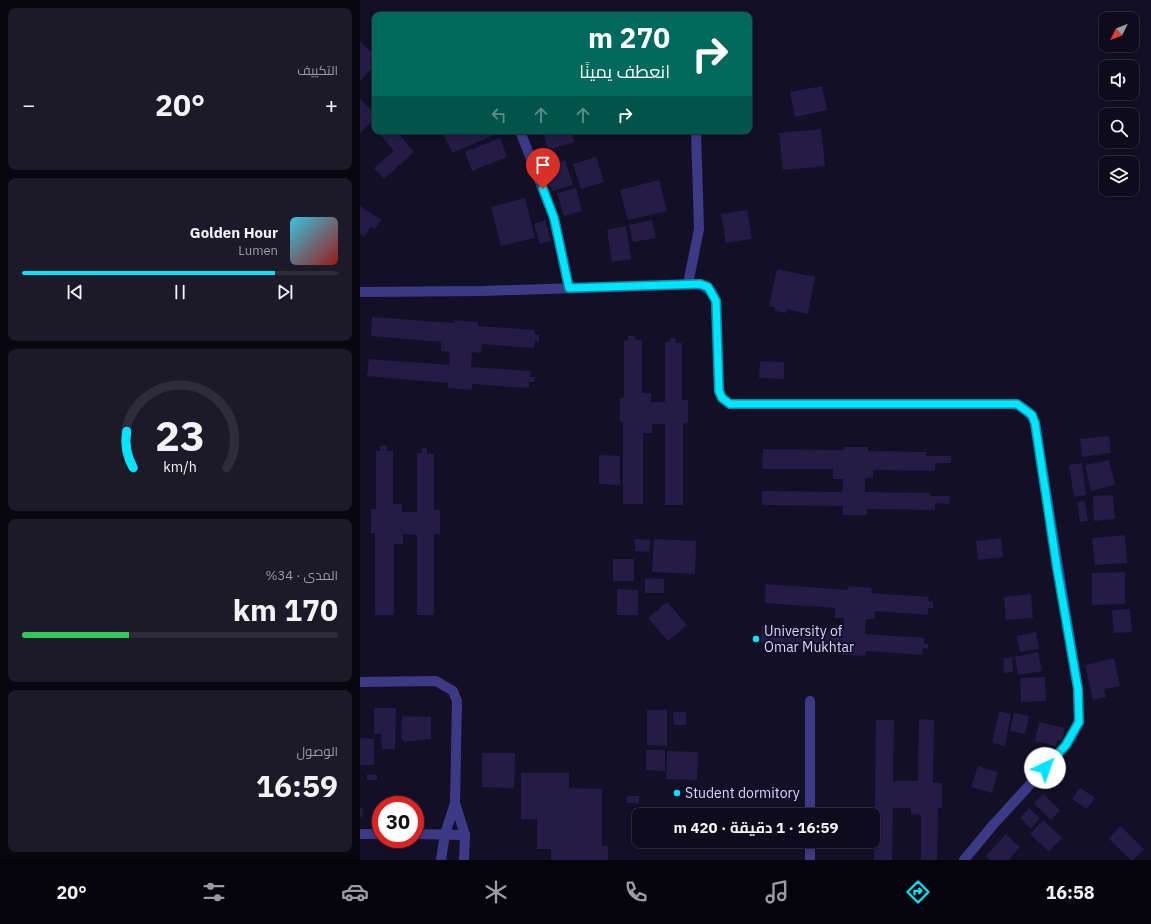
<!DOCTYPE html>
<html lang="ar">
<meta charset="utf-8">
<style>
:root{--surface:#0e0b1c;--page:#1c1929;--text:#f1f3f6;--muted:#9b9ba3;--line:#2e2b3b;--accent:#00e5ff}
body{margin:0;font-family:"IBM Plex Sans",Cairo,sans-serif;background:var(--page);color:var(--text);direction:rtl;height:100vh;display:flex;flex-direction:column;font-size:15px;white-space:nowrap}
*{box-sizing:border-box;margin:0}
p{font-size:13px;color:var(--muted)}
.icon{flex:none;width:22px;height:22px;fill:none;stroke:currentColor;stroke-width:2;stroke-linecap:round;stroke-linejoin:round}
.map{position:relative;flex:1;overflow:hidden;direction:ltr}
.sheet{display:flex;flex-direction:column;gap:8px;padding:8px;background:#08060f;width:360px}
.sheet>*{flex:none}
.hud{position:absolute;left:12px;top:12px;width:380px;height:122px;border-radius:8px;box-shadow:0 2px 6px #0003,0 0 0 1px var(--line);direction:rtl;background:#00695c;color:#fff;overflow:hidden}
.needle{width:26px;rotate:227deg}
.controls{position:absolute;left:739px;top:12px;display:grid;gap:8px}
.controls a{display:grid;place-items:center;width:40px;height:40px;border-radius:8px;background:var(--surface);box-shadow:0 2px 6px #0003,0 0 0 1px var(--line);font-size:20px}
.speed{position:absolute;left:12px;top:796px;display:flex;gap:8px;font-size:20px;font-weight:700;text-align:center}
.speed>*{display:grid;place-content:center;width:52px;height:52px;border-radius:50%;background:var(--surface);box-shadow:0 2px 6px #0003,0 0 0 1px var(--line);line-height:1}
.speed .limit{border:6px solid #d22;background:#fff;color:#111}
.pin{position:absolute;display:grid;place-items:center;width:34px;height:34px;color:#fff;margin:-41px -17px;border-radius:50% 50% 50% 0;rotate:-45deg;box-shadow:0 0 4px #0007}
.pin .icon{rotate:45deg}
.me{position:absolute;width:44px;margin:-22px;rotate:42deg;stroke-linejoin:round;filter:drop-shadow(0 0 3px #0008)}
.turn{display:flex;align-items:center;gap:14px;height:84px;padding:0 16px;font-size:18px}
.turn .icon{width:52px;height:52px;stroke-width:2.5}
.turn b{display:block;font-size:28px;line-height:34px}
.lanes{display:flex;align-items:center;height:38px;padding:0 16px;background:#0003;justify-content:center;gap:20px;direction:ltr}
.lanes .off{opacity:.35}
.big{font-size:30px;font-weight:700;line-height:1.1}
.sheet .widget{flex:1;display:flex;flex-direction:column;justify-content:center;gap:6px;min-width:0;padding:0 14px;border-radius:8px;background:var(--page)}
.sheet .dial{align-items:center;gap:0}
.dial svg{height:104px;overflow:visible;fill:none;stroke:var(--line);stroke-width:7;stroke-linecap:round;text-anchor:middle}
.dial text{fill:var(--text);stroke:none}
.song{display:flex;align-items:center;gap:12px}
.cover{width:48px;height:48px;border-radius:6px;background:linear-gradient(135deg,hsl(190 70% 55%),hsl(0 70% 35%))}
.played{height:4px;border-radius:2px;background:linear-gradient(90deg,var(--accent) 80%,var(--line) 80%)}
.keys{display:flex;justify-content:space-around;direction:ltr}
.heat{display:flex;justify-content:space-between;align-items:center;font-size:22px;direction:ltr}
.charge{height:6px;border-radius:3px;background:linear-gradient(90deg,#34c759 34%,var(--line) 0)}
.trip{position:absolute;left:272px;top:808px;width:248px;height:40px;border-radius:8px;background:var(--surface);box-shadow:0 2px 6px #0003,0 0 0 1px var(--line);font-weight:700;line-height:40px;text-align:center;direction:rtl}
.tab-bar{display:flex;height:64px;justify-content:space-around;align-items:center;background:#06040b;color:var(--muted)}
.tab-bar .icon{width:28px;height:28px}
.tab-bar .active{color:var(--accent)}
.tab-bar b{font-size:18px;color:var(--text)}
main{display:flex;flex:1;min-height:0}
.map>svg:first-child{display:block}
.building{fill:#241b47}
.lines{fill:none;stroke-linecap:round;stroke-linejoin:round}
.minor{stroke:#3d3a85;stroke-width:10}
.route-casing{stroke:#0095a6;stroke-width:10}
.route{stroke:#00e5ff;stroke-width:7}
.poi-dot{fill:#00e5ff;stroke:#130f26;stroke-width:1.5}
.labels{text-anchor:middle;stroke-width:4;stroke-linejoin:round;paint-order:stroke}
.poi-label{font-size:14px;fill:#d9d4ff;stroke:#130f26;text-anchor:start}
</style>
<main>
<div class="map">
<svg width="791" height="860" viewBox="0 0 791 860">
<rect width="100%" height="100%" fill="#130f26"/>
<g class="building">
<polygon points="0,41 15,56 15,65 0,81"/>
<polygon points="462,86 467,110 435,117 430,92"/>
<polygon points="0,99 15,114 15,118 0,133"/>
<polygon points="461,129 465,166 423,170 419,133"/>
<polygon points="17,131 36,131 54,152 24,179 14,168 34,151"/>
<polygon points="82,131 129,131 131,136 92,153"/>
<polygon points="183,131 211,131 214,142 188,150"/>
<polygon points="140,138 147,157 112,171 105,152"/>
<polygon points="236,157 244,182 221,189 213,164"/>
<polygon points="205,160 213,185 192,191 184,166"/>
<polygon points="299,180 307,211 268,220 260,190"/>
<polygon points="216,188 222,211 204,216 197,193"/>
<polygon points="165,198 175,238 141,246 131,207"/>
<polygon points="0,206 21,220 15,229 11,227 4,237 0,234"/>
<polygon points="387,210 392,239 366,243 361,214"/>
<polygon points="185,220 191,241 180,244 174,224"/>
<polygon points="292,220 296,238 273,242 269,225"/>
<polygon points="266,226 271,259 252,262 247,230"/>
<polygon points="417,269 455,277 448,314 427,309 426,313 415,311 415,307 409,306"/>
<polygon points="12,317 94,323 94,320 118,322 118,326 175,330 175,335 179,335 179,342 175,341 174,348 122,344 121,353 112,352 111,367 171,371 170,377 175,377 174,382 169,382 169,388 112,384 112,390 88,388 88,383 7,376 9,359 89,365 90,352 81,351 81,342 11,336"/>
<polygon points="268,336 275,336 275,340 282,340 282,393 291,393 291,402 305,402 305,342 310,342 310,338 315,338 316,343 322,343 322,400 328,400 328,423 323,424 323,505 305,505 305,424 292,424 292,433 283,433 283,504 263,504 263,422 260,422 260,398 264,398 264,340 268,341"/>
<polygon points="400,361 424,362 424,379 399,378"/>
<polygon points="749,436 751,453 722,457 720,439"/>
<polygon points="20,446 27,446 27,451 33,451 33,504 42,504 42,512 57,512 57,453 62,453 62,448 67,448 67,454 74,454 74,510 80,510 80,534 74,534 74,615 57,615 57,535 43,534 43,544 34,544 34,615 15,615 15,533 11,533 11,509 16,509 16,451 20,451"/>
<polygon points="484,447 508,447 508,451 566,452 566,456 591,456 591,463 575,463 575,471 513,470 513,478 505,478 505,492 570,493 570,496 590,496 589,504 575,503 575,510 507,509 507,515 483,515 483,506 402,505 402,491 482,492 483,479 473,479 473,469 402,469 403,449 484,450"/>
<polygon points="239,455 260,456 260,485 239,484"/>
<polygon points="749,460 755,485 731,491 725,465"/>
<polygon points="722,463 726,495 714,497 709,465"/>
<polygon points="753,495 755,519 734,521 733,496"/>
<polygon points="725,501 728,521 720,522 717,502"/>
<polygon points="765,535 767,563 735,565 732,538"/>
<polygon points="641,538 643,557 618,560 616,541"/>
<polygon points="275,539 290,540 289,552 275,551"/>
<polygon points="294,539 336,541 335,574 292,572"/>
<rect x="253" y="559" width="21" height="22"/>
<polygon points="765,572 765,604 732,605 732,573"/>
<polygon points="285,578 304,579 304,593 285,593"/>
<polygon points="406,584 488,590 488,586 512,588 511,593 569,597 568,601 573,602 573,608 568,608 568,615 515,611 514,619 506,619 505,634 564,638 564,643 568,644 568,649 563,648 562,655 506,651 505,656 482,655 482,649 401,643 402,625 483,632 484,618 475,618 475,608 405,603"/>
<polygon points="257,589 278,590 278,615 257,615"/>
<polygon points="671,594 673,618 646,620 644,597"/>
<polygon points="307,602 327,625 308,641 288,618"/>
<polygon points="770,609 772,632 754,633 752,610"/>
<polygon points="676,632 679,649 660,652 657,636"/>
<polygon points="678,652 682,671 658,675 655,657"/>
<polygon points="652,657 653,672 644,673 643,658"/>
<polygon points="754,658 760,686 744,689 746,697 733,700 725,665"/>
<polygon points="685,677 686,701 661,702 660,678"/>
<polygon points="14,708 36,708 35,749 22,749 21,734 14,734"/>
<polygon points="287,710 307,710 307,746 287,745"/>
<polygon points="639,711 651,714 645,746 632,743"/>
<polygon points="313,712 326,712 326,725 314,725"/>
<polygon points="654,713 669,716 665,734 650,731"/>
<polygon points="42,716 71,717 71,739 43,742 43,739 41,739"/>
<polygon points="559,719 574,720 573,783 582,783 582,808 578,808 577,860 561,860 561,815 551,814 551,808 533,808 532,860 514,860 516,720 534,720 533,781 558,781"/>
<polygon points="679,722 705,728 702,741 697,740 696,746 675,741"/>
<polygon points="0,738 14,739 14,765 0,765"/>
<polygon points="286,750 305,750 305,771 286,770"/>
<polygon points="307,751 338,752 337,780 306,779"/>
<polygon points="122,753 155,753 154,788 122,787"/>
<polygon points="618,766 638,772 632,793 611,787"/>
<polygon points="161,773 209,773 209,788 242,789 242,846 248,846 248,860 191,860 191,849 177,849 177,819 161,819"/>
<polygon points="7,774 17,775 17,780 7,780"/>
<polygon points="720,788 735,798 727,809 712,799"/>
<polygon points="683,794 700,810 691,820 674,803"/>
<rect x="267" y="796" width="12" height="7"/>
<polygon points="0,808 3,808 2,817 0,817"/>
<polygon points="274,808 318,811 318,815 279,815 279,823 273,823"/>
<polygon points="669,808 680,818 671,829 660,818"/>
<polygon points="683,820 702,838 689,852 670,834"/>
<polygon points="760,826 784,849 773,860 771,860 749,839"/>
<polygon points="646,834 660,847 649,860 630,860 626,856"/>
</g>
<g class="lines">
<g class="minor">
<polyline points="160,131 194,218 209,288"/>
<polyline points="328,284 339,229 336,131"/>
<path d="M0,292L122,291L340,284L352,292L356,301L359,391L362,398L370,404H657C666,409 671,413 675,423L718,689L719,722L706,745L633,825L604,860"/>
<polyline points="0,682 76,681 93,691 97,701 95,803 85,834 81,860"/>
<polyline points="450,701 450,815"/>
<polyline points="95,803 105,835 104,860"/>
<polyline points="0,834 21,834"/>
<polyline points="55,834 105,835"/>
<polyline points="450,841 450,860"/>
</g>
</g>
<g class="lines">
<g class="route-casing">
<polyline id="route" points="183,189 194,218 209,288 340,284 348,287 356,301 359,391 362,398 370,404 657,404 672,415 675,423 697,568 718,689 719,722 706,745 685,768"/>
</g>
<use href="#route" class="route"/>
</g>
<g class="poi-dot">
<circle cx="396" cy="639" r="4"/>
<circle cx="317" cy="793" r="4"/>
</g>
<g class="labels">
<g class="poi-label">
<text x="404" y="636">University of<tspan x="404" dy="16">Omar Mukhtar</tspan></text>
<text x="325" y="798">Student dormitory</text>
</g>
</g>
</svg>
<div class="controls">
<a><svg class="needle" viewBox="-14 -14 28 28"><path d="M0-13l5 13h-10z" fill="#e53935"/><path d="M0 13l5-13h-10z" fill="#9b9ba3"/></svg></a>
<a><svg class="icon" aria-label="sound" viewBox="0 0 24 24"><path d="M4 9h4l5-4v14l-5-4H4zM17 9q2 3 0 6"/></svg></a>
<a><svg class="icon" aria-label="search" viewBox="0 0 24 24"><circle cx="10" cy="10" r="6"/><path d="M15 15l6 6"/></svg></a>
<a><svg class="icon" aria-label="layers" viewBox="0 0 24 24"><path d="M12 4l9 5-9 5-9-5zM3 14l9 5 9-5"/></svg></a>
</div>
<div class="speed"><div class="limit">30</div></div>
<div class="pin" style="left:183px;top:189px;background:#d93025"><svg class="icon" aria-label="arrive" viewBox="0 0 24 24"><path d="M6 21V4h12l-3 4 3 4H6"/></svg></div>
<svg class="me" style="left:685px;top:768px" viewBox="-20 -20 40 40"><circle r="19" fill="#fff"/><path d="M0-13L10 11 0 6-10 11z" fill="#00e5ff"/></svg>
<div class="trip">16:59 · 1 دقيقة · 420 m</div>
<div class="hud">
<div class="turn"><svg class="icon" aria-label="right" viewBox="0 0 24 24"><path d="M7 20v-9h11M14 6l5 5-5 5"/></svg><div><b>270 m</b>انعطف يمينًا</div></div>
<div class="lanes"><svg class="icon off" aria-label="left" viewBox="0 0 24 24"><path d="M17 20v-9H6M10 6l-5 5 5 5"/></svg><svg class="icon off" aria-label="ahead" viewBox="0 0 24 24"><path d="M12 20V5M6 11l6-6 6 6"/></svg><svg class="icon off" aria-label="ahead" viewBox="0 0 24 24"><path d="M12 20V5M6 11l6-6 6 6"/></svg><svg class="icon" aria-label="right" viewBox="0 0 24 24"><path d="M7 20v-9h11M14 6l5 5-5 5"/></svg></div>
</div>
</div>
<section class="sheet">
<div class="widget"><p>التكييف</p>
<div class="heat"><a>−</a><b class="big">20°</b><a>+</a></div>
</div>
<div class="widget">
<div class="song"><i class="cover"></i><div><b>Golden Hour</b><p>Lumen</p></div></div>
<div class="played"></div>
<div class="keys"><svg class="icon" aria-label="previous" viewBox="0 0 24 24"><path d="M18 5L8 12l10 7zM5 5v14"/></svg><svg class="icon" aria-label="pause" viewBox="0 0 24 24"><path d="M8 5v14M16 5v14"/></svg><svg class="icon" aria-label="next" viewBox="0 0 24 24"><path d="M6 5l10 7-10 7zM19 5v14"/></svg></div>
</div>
<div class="widget dial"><svg viewBox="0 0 100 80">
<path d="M14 69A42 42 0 1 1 86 69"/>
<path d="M14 69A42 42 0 0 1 9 41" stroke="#00e5ff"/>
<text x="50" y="56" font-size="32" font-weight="700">23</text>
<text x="50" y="72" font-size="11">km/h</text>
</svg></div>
<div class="widget"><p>المدى · 34%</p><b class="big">170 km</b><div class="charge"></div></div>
<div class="widget"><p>الوصول</p><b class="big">16:59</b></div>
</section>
</main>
<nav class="tab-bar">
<b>16:58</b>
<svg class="icon active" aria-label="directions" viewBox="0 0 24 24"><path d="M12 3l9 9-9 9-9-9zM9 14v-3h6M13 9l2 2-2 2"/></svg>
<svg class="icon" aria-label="music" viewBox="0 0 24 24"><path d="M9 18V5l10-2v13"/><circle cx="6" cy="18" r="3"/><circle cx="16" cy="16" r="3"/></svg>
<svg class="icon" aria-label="phone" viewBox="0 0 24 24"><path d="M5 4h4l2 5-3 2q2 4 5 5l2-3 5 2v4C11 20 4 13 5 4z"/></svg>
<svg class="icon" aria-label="climate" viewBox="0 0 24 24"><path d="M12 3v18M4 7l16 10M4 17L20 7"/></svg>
<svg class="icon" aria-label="car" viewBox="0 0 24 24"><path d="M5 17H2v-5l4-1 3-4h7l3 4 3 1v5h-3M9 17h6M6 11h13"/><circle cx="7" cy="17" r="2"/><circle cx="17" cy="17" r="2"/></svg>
<svg class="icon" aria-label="filters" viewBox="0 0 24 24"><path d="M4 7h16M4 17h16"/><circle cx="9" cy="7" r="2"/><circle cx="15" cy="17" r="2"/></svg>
<b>20°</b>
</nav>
